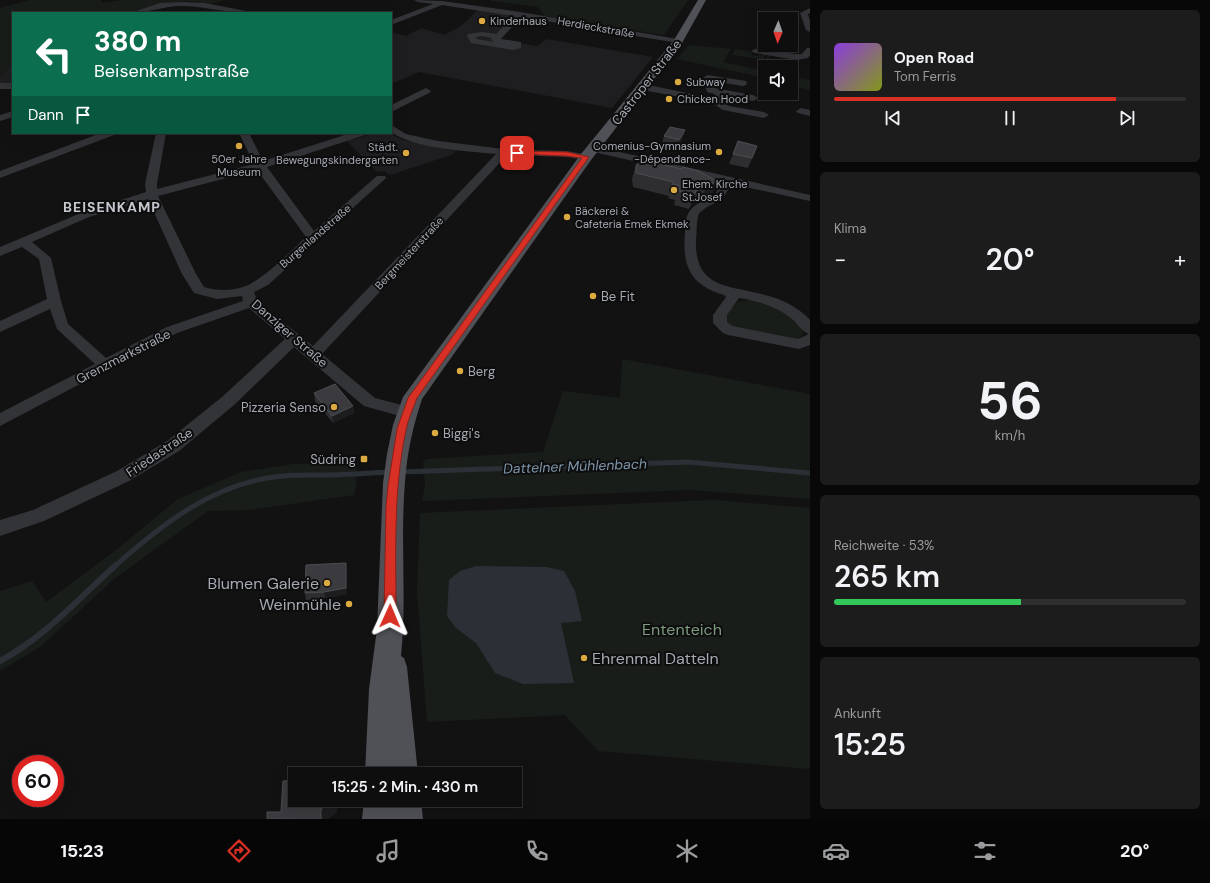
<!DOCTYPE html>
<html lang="de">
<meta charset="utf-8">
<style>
:root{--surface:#0e0e0e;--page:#1c1c1c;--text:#f1f3f6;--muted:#9b9c9e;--line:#2e2e2e;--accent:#d93025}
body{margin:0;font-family:"DM Sans",sans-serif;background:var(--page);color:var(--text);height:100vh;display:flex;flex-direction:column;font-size:15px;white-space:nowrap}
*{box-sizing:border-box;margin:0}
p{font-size:13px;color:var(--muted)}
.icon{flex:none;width:22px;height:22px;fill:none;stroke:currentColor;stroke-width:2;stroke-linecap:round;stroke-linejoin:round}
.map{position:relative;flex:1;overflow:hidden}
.sheet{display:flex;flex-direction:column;gap:10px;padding:10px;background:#080808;width:400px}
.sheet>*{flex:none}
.banner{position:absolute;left:12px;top:12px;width:380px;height:122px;border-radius:0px;box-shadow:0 4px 16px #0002,0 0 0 1px var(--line);background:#0b6e4f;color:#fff;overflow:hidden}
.needle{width:26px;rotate:182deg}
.tools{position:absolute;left:758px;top:12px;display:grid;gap:8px}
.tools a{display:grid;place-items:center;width:40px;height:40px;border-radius:0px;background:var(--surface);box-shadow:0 4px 16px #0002,0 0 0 1px var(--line);font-size:20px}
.speed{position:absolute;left:12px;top:755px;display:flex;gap:8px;font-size:20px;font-weight:700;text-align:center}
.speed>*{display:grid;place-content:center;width:52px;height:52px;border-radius:50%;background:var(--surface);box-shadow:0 4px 16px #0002,0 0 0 1px var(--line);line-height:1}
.speed .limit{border:6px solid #d22;background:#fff;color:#111}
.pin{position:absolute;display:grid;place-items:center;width:34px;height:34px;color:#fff;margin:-17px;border-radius:8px;box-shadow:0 2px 6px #0006}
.me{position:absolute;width:44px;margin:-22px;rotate:1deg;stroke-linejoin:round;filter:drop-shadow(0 0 3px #0008)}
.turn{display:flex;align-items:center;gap:14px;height:84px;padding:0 16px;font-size:18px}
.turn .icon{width:52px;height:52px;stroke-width:2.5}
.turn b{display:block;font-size:28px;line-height:34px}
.then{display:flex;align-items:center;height:38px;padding:0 16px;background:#0003;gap:8px;font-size:15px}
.big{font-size:30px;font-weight:600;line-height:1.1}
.sheet .card{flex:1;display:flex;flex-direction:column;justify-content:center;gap:6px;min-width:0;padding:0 14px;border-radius:6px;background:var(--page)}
.sheet .dial{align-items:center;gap:0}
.dial b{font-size:52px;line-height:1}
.song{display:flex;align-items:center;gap:12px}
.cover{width:48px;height:48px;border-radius:6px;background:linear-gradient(135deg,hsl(270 70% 55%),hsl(70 70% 35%))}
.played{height:4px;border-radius:2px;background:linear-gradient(90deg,var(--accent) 80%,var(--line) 80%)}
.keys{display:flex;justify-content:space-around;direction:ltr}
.heat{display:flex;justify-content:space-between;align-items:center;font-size:22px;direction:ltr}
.charge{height:6px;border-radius:3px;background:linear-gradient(90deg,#34c759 53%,var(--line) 0)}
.trip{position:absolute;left:288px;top:767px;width:234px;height:40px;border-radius:0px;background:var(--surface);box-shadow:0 4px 16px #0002,0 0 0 1px var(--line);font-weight:600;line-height:40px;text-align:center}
.tabs{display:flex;height:64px;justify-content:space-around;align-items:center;background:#060606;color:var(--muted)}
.tabs .icon{width:28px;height:28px}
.tabs .active{color:var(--accent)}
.tabs b{font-size:18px;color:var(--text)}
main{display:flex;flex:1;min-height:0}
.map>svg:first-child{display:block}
.built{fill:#1e1e20}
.green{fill:#191d19}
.water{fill:#2a3035}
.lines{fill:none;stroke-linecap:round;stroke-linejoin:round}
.stream-far1{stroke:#2a3035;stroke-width:5}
.stream{stroke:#2a3035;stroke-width:6}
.minor{fill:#333438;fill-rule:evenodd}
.major{fill:#505156;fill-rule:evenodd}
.wall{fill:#2e2e31}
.shaded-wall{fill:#1d1d1f}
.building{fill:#3b3b3f;stroke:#4b4d51}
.route{fill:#d93025;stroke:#8d1f18}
.poi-dot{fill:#dbaa41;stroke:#0d0d0e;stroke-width:1.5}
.labels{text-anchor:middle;stroke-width:4;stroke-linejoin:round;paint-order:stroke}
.far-poi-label{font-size:11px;fill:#a5a9b2;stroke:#0d0d0e;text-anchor:start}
.far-street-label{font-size:11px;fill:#a5a9b2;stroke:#0d0d0e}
.street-label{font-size:13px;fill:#a5a9b2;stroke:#0d0d0e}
.poi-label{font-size:13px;fill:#a5a9b2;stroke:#0d0d0e;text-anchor:start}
.far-district-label{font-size:14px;font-weight:bold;letter-spacing:1px;fill:#c5c8cf;stroke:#0d0d0e}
.water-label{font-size:14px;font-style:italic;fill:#7f95a9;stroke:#0d0d0e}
.near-poi-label{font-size:16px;fill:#a5a9b2;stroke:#0d0d0e;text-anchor:end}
.near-park-label{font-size:16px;fill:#7e9b80;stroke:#0d0d0e}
</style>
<main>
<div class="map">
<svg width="810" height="819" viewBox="0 0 810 819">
<rect width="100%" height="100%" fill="#121213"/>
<g class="built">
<polygon points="478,10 514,15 493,39 538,46 546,39 653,57 612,108 419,72 391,84 391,32 406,36 421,28 444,35 461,26"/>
<polygon points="13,62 13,85 0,85 0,78"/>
<polygon points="377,133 389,133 403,140 456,151 451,155 390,175 384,171 377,172 347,141"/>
</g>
<g class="green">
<polygon points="29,0 101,0 102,3 121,0 226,0 210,4 188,1 154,6 131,12 13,13 13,27 9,28 13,30 13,62 0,78 0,8"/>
<polygon points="487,0 688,0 664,35 545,16 538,7"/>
<polygon points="689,45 731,49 723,62 761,70 765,72 765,78 677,59"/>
<polygon points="735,49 751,52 752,55 757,56 767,54 757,67 759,59 732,55"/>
<polygon points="769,54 770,54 769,59 785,61 781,67 759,68"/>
<polygon points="791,73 795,74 794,77 810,80 810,90 791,86"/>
<path d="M749,300C754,301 760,300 765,302C776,306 805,322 803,335L798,339H789L738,329L726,324L727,312L738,302Z"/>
<polygon points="622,359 810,394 810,499 690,490 422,501 425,486 423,462 426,459 543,452 563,391 620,398"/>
<polygon points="357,463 356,487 354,495 249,510 208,511 114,579 40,647 0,671 0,591 32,581 46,602 116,550 178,499 241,472 293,464"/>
<polygon points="714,500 810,508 810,769 598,751 565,715 427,722 417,591 420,513"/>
</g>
<polygon class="water" points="476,566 546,567 564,571 575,591 582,621 561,623 574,683 523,684 495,673 476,643 456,628 447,616 449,580 460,571"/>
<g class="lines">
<g class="stream-far1">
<polyline points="401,472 688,462 810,473"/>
<path d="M115,566C161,525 212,485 274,477C291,474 308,475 325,475C347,475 368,473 389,472"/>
</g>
<path class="stream" d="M0,661C45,637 79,598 116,565"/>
<g class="minor">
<path d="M414,0L442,1L520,12L678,39L682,41L678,43L521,17L501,39L521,42V48L513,50L471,43L467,36L468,34L482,32L496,34L514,16L442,5L391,25V20L433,4L418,2ZM482,36L492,38L491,40L494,42L477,39L476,37Z"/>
<path d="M185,2L205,3L246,11L250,13C228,13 207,7 185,6C166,5 149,13 130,13L160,3Z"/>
<polygon points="810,8 810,13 808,14 810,21 810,32 806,30 800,13"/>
<polygon points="807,48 810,48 810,55 808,58 796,60 755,53 751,51 755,49 796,54 802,54"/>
<polygon points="707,75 746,81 747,83 746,85 743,86 712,81 714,88 753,95 758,98 753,101 723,95 720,100 729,106 764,112 769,115 764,118 723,110 712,103 643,90 638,87 643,84 712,98 715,94 707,92 703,78"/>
<rect x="0" y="83" width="13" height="6"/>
<polygon points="426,88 431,91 429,93 391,112 391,105"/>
<polygon points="801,108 810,110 810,116 798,113 796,111"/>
<polygon points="13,111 13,117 0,121 0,115"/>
<path d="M391,125L406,134L438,141L504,149L567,151L590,155L591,157L586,160L567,157L507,155L322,354L375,398L413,408L415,412L413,416L407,418L364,406L294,347L234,405L179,451L129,481L44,521L0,536V520L33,510L117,471L167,441L222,397L285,339L249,308L177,333L0,426V413L95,364L57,329L50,309L0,332V321L47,299L39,259L22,247L0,256V247L81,213L146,192L145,184L156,133H166L157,184V189L254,164L239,133H249L263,161L351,133H366L365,135L267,167L314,231L377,176H385L386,178L268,285L254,292L257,301L313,346L496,154C467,151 415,149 391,132ZM257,170L306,237C291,251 262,281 243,287C231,291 216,291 204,287L196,274L158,196ZM148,199L182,274L194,293L217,299L242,296L243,301L167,327L106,358L68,324L61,301L51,258L32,242L89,217Z"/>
<polygon points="101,133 115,133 114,135 0,178 0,171"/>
<path d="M593,146L810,195V201L732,184L722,199L707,207L699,213C696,221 697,232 696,240C694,290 731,285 765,295C782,299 798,307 810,320V345L799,349L728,335L723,333L713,323V315L726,297L724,295C690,285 682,266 685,232C686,225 685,218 689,212C695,202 706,202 714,195C718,192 719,185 722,181L589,151L588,149ZM739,298C758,301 776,306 791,318C797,323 802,332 809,334L798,339L732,326L727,322V315Z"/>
</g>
<g class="major">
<path d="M698,0H706L682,43L591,160L422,399C413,426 407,453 405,482C400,540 407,599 401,656L404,658L407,667L418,774H365L369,689L377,629L383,483L387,454L393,425L403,397L581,154L674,40Z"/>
<polygon points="364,800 421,800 423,819 362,819"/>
</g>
</g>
<g class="wall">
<polygon points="685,130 682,140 676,150 661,146 664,136"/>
<polygon points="757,146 748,168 729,164 733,154"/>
<polygon points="636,165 698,171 712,195 701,200 697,199 696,202 693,202 689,209 674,205 675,200 668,198 669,196 633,187 632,179"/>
<polygon points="314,393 353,406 354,413 333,423 315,401"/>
<polygon points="347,570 347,594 325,598 306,600 305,593"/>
</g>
<g class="shaded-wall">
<polygon points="685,130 682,140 676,150 679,140"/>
<polygon points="717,181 712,195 701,200 706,187"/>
<polygon points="698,188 693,202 689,209 694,195"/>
<polygon points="353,406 354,413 333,423 332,416"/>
<polygon points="346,563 347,570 347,594 325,598 324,592"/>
<polygon points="333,800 337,800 337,813 328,819 321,819 321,809"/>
</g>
<g class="building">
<polygon points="670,127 685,130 679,140 664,136"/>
<polygon points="738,141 757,146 752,158 733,154"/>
<polygon points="644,160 682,169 683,167 698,171 717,181 706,187 702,185 700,188 698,188 694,195 678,191 681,186 672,184 674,182 636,173 636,165"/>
<polygon points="335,384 353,406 332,416 314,393"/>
<polygon points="346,563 346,588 324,592 305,593 306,565"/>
<polygon points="295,780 295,800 333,800 333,801 321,809 321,819 267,819 267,812 281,812 283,781"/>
</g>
<path class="route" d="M515,151L567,152L589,157L417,398C413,409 408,419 406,430C393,491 396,554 396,616L394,619L390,621L386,619L384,616L386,507L388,486L397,429L408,398L582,158L567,156L517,154L514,153Z"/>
<g class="poi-dot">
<circle cx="482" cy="21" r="4"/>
<circle cx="678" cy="82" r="4"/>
<circle cx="669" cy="99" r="4"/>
<circle cx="239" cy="146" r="4"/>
<circle cx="719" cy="152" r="4"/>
<circle cx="406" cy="153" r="4"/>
<circle cx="674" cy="190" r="4"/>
<circle cx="567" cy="217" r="4"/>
<circle cx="593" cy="296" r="4"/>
<circle cx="460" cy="371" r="4"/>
<circle cx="334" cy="407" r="4"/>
<circle cx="435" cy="433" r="4"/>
<rect x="360" y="455" width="8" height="8" rx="2"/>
<circle cx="327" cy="583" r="4"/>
<circle cx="349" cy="604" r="4"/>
<circle cx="584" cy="658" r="4"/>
</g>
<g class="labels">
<g class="far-poi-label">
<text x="490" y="25">Kinderhaus</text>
<text x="686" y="86">Subway</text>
<text x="677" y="103">Chicken Hood</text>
<text x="711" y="150" text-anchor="end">Comenius-Gymnasium<tspan x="711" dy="13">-Dépendance-</tspan></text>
<text x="398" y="151" text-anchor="end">Städt.<tspan x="398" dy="13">Bewegungskindergarten</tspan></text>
<text x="239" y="163" text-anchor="middle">50er Jahre<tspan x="239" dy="13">Museum</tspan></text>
<text x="682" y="188">Ehem. Kirche<tspan x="682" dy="13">St.Josef</tspan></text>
<text x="575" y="215">Bäckerei &amp;<tspan x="575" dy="13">Cafeteria Emek Ekmek</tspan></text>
</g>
<g class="far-street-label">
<text transform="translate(596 27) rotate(10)" y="4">Herdieckstraße</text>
<text transform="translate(315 236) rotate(-41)" y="4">Burgenlandstraße</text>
<text transform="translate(409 253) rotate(-47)" y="4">Bergmeisterstraße</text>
</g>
<g class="street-label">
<text transform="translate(646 82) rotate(-52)" y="5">Castroper Straße</text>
<text transform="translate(290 333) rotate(41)" y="5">Danziger Straße</text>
<text transform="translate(123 356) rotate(-27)" y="5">Grenzmarkstraße</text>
<text transform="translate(159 452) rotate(-34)" y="5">Friedastraße</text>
</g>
<g class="poi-label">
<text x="601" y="301">Be Fit</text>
<text x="468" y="376">Berg</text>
<text x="326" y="412" text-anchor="end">Pizzeria Senso</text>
<text x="443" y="438">Biggi's</text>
<text x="356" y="464" text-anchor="end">Südring</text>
</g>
<g class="far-district-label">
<text x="112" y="212">BEISENKAMP</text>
</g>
<g class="water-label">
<text transform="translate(575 466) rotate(-2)" y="5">Dattelner Mühlenbach</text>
</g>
<g class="near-poi-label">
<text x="319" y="589">Blumen Galerie</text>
<text x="341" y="610">Weinmühle</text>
<text x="592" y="664" text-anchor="start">Ehrenmal Datteln</text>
</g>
<g class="near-park-label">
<text x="682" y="635">Ententeich</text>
</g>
</g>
</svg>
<div class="tools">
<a><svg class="needle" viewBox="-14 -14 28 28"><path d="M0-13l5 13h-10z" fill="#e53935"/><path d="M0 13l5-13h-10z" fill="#9b9c9e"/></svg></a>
<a><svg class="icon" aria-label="sound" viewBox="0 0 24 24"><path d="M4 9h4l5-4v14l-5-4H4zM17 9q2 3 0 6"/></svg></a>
</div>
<div class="speed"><div class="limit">60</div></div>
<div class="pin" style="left:517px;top:153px;background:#d93025"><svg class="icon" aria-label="arrive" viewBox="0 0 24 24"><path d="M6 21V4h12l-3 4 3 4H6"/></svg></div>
<svg class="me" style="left:390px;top:616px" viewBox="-20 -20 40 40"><path d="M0-17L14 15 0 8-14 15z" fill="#d93025" stroke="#fff" stroke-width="4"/></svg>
<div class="trip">15:25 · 2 Min. · 430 m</div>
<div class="banner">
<div class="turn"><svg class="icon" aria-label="left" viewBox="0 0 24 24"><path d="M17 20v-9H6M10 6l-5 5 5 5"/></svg><div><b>380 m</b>Beisenkampstraße</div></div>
<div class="then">Dann<svg class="icon" aria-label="arrive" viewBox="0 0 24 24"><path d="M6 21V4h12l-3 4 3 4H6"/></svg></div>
</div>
</div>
<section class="sheet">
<div class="card">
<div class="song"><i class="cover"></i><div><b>Open Road</b><p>Tom Ferris</p></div></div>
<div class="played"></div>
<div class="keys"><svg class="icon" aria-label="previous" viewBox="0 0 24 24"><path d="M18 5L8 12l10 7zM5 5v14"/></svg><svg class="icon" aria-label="pause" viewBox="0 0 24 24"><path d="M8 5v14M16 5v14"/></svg><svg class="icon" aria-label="next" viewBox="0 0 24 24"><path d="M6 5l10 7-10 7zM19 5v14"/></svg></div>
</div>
<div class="card"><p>Klima</p>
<div class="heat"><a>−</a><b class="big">20°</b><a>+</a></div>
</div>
<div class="card dial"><b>56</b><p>km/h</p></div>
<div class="card"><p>Reichweite · 53%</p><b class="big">265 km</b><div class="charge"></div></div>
<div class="card"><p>Ankunft</p><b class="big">15:25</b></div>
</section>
</main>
<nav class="tabs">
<b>15:23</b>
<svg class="icon active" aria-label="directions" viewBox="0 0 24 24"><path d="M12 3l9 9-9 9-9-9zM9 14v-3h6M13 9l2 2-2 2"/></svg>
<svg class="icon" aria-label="music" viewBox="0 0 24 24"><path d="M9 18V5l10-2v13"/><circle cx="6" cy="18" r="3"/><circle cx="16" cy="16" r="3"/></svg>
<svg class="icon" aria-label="phone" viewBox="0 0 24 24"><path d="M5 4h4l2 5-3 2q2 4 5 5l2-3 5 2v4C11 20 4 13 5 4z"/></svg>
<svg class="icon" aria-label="climate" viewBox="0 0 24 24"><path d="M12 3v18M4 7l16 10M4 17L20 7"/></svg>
<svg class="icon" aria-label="car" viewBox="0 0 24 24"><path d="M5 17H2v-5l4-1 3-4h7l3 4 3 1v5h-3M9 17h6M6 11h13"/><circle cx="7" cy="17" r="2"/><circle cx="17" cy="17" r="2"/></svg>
<svg class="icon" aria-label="filters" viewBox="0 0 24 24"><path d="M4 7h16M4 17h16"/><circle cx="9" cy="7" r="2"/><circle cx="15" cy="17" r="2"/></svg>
<b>20°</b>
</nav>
